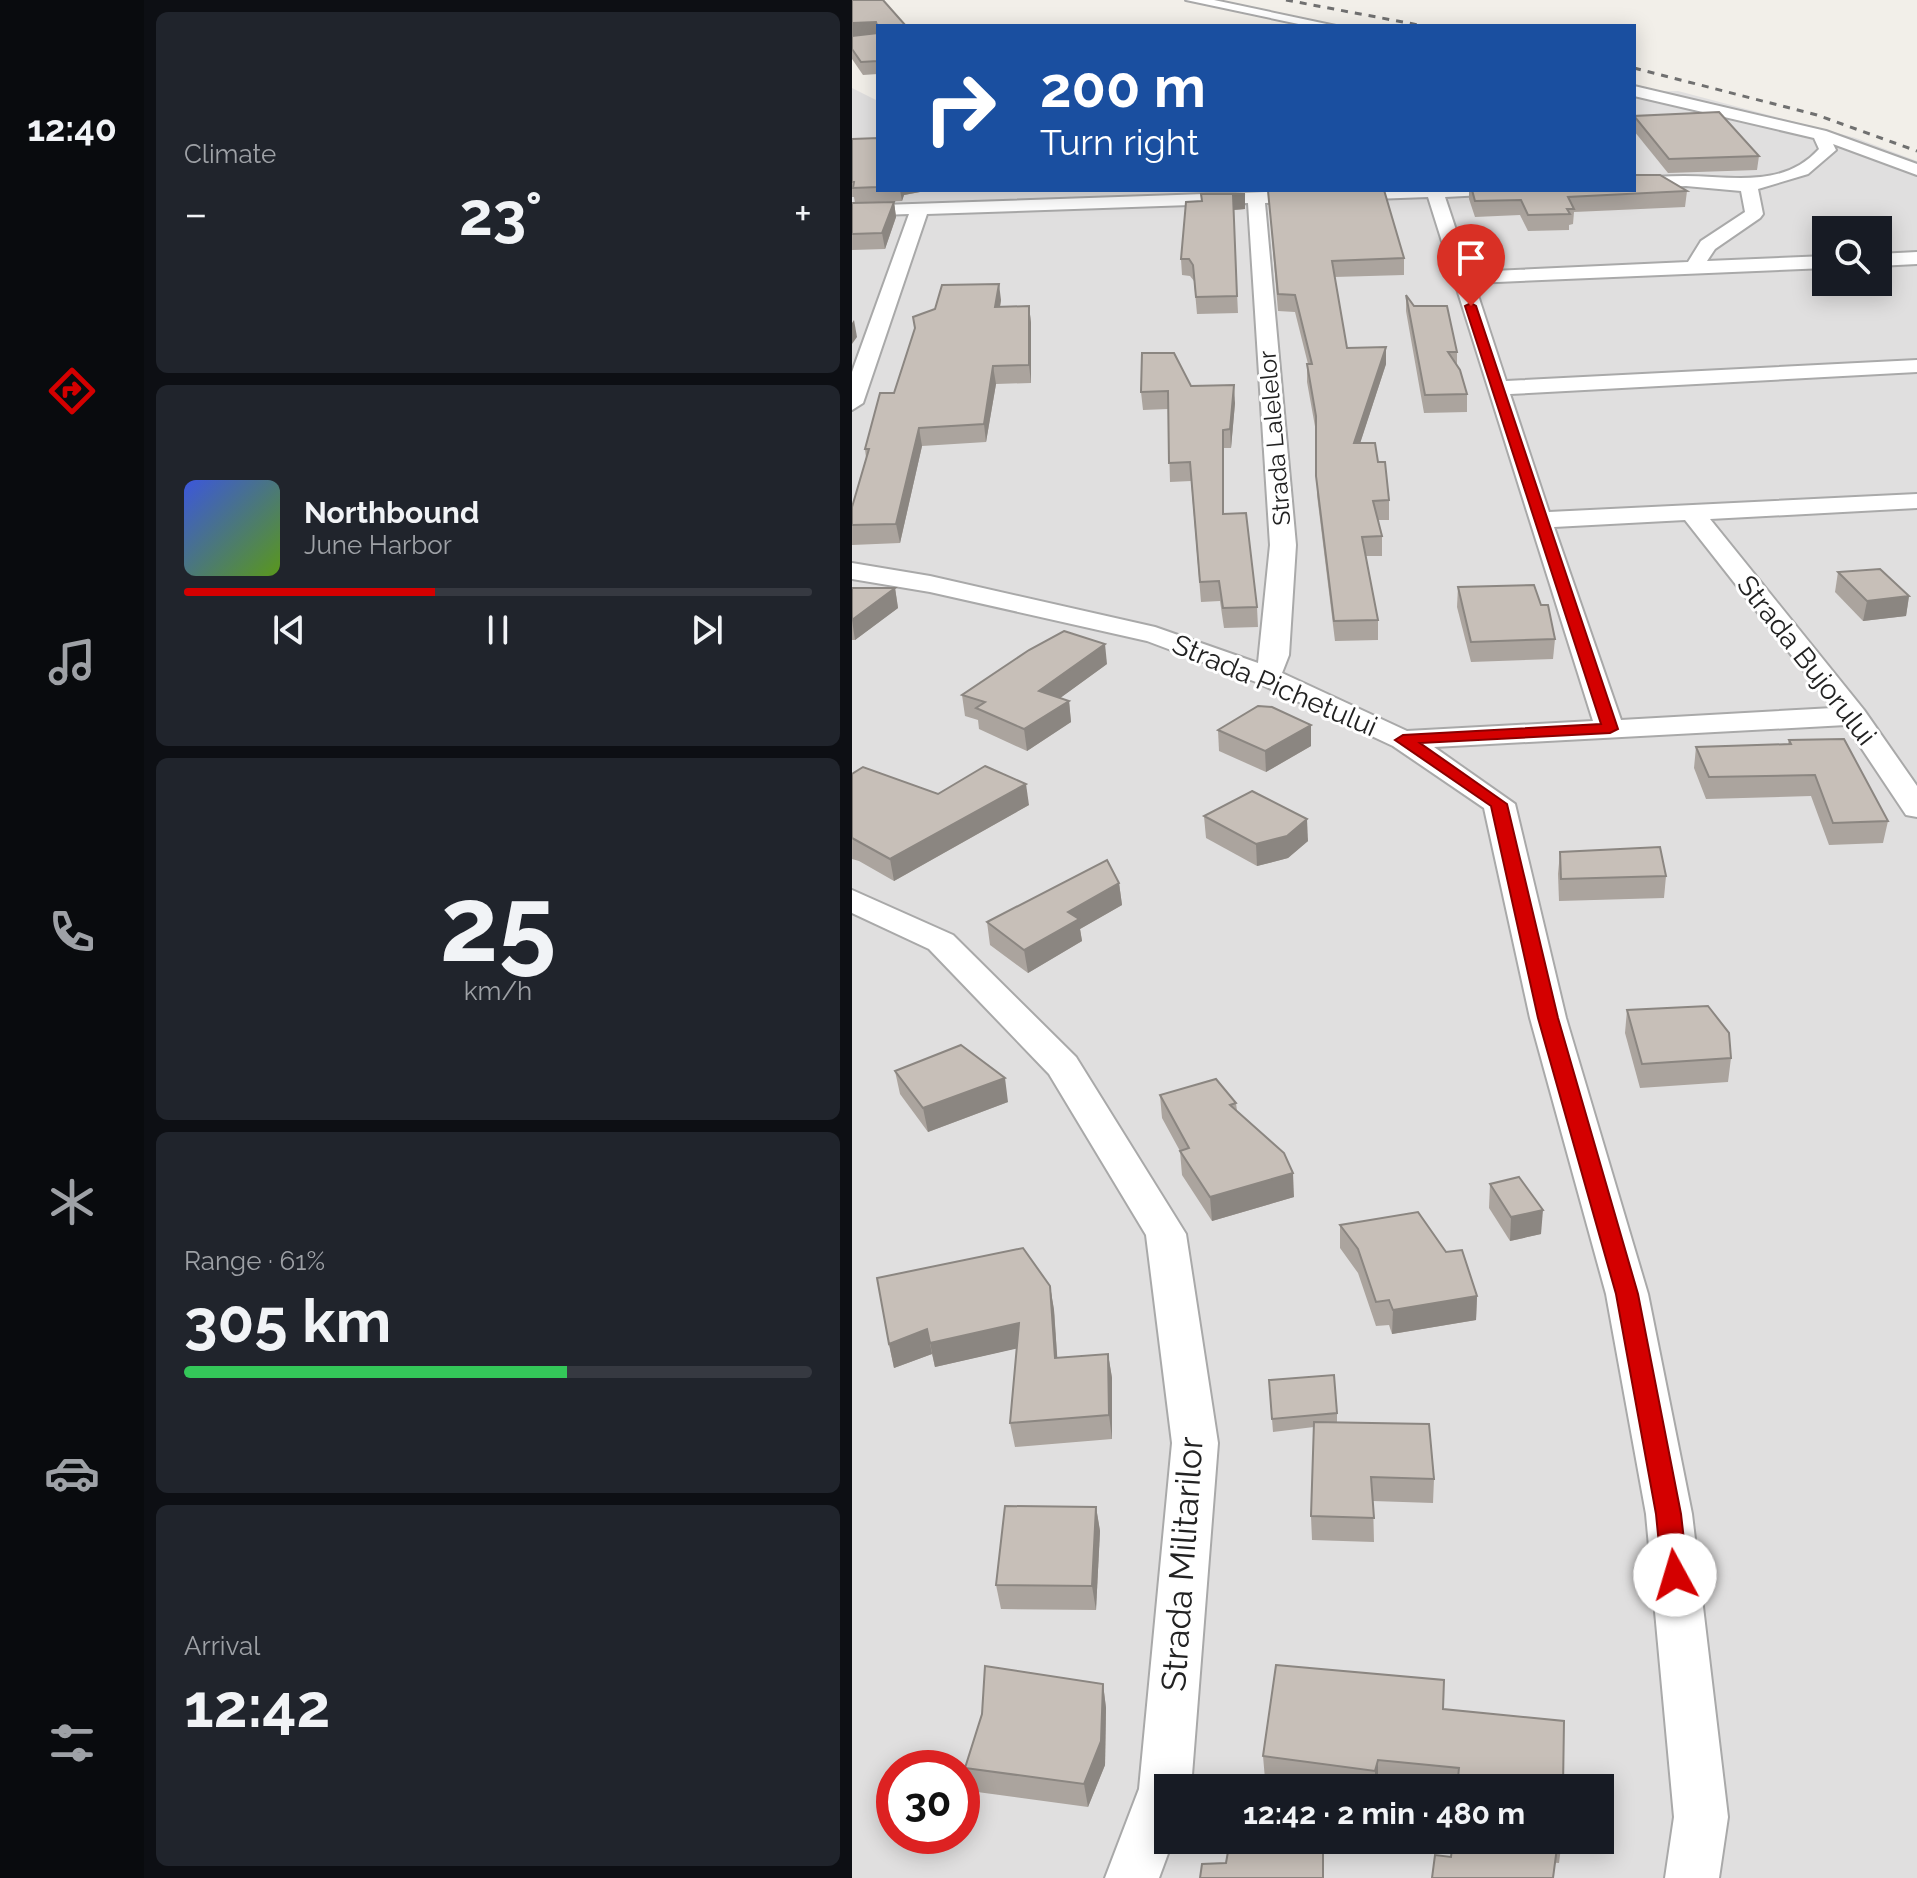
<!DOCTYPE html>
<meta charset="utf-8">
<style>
:root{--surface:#171b24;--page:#20242c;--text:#f1f3f6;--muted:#9ea1a6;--line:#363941;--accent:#d40000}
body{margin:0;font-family:Raleway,sans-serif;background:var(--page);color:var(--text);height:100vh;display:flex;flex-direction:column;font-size:30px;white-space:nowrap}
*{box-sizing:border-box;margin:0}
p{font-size:26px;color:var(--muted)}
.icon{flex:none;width:44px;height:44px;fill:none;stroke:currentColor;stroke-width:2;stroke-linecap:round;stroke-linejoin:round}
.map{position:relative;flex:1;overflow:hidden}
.drawer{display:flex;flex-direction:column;gap:12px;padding:12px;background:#0d0f14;width:708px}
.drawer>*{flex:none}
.hud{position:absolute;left:24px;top:24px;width:760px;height:168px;border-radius:0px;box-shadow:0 4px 20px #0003;background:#1a4fa0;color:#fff;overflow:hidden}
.fabs{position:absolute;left:960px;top:216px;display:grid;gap:16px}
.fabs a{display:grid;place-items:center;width:80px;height:80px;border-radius:0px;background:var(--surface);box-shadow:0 4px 20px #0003;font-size:40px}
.speed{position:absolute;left:24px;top:1750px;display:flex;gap:16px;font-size:40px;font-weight:700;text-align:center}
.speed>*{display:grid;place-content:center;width:104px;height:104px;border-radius:50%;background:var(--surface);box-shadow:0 4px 20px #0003;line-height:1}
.speed .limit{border:12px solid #d22;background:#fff;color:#111}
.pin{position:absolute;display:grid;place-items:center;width:68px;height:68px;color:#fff;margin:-82px -34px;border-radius:50% 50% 50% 0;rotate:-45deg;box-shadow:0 0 8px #0007}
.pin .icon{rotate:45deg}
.me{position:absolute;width:88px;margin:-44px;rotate:354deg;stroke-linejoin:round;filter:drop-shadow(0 0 6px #0008)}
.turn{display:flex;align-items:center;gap:28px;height:168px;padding:0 32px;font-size:36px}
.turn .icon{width:104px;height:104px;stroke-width:2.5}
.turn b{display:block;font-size:56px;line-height:68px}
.big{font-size:60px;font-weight:700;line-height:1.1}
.drawer .widget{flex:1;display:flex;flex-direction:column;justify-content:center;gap:12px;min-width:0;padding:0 28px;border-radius:12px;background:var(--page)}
.drawer .dial{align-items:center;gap:0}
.dial b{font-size:104px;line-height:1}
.song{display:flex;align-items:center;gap:24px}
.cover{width:96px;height:96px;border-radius:12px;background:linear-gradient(135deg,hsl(230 70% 55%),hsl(90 70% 35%))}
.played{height:8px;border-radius:4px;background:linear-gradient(90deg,var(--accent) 40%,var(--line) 40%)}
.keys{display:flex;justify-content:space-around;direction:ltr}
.heat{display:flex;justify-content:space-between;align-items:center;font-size:44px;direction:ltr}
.charge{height:12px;border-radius:6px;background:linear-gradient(90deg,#34c759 61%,var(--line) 0)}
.trip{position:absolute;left:302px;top:1774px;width:460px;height:80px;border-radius:0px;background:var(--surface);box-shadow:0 4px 20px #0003;font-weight:700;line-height:80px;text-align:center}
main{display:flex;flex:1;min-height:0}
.menu{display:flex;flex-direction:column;width:144px;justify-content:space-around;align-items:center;background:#090b0e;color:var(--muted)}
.menu .icon{width:56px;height:56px}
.menu .on{color:var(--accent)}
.menu b{font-size:36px;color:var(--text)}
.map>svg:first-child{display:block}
.residential{fill:#e0dfdf;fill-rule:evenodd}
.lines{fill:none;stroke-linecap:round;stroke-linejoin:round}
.minor-casing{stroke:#a9a9a9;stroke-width:4}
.minor{fill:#fff;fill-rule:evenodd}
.rail{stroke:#707070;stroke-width:3;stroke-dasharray:7 7;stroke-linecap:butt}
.wall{fill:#aba49e}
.shaded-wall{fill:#8b8681}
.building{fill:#c7bfb8;stroke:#8b8681;stroke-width:2}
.route{fill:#d40000;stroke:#8a0000;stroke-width:2}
.labels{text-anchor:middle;stroke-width:6;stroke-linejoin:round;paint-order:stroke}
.far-street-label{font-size:24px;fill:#222;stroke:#fff}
.street-label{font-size:28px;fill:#222;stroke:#fff}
.near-street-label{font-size:34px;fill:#222;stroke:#fff}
</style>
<main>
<nav class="menu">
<b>12:40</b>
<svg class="icon on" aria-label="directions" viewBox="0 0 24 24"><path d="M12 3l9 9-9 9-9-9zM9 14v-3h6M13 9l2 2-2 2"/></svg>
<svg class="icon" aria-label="music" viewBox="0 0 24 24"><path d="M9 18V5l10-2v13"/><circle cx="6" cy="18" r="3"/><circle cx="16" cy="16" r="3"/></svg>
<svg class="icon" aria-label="phone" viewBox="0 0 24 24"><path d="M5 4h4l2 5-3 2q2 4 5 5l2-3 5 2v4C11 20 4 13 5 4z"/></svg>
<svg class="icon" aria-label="climate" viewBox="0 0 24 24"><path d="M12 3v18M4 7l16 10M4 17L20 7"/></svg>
<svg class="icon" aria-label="car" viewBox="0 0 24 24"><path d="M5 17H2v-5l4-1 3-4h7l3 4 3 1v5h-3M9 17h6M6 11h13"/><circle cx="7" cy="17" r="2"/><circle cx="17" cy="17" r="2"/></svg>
<svg class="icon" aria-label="filters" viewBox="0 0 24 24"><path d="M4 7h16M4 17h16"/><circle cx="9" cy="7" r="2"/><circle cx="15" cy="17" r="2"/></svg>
</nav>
<section class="drawer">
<div class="widget"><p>Climate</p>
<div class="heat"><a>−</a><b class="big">23°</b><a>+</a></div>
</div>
<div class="widget">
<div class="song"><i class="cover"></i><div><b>Northbound</b><p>June Harbor</p></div></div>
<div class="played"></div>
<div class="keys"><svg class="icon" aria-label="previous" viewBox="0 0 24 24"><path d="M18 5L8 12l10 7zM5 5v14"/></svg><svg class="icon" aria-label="pause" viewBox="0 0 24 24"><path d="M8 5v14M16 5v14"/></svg><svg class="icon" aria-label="next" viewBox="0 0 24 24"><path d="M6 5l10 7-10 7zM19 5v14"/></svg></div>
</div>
<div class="widget dial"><b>25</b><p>km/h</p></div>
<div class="widget"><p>Range · 61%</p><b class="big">305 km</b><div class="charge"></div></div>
<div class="widget"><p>Arrival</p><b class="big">12:42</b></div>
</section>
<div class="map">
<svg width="1065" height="1878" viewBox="0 0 1065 1878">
<rect width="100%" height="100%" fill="#f2efe9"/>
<path class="residential" d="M0,88L26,101V190H782V92L826,91L1004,138L1065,161V1878H0ZM974,230H1026V282H974ZM42,1768H110V1836H42ZM316,1788H748V1840H316Z"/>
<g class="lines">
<g class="minor-casing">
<g id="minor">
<polygon points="334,0 362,0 484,26 456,26"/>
<path d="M782,86L974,131L1065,164V175L981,144L984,150L956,174L906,189L911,214L908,218L863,249L855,261L974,256V268L622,283L654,381L1065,360V372L658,394L697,512L1065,494V508L858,519L1012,710L1065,786V817L1054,815L994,725L582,747L663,804L714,1018L796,1294L840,1514L876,1817L867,1878H813L822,1817L794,1514L754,1294L678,1018L632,808L541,746L404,682L295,641L78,592L0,579V563L78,576L303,627L406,663L418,545L396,203L75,214L11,403L0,410V372L57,214L0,216V206L474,190H641L632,195L593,197L618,272L836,262L849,241L893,212L889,191L834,186L782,188V178C799,177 815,176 832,176C879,176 931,189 967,149L962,138L782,96ZM576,197L741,721L555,731L430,673L437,655L444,545L413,203ZM833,520L981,708L769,720L702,527Z"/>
<polygon points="1065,252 1065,264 1026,266 1026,254"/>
<polygon points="0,890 101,935 224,1057 334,1234 366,1443 339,1788 316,1788 316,1840 321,1840 307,1878 253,1878 287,1789 320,1443 294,1235 197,1074 77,949 0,913"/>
</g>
</g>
<use href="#minor" class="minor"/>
<g class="rail">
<polyline points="434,0 572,26"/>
<polyline points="782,68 965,115 1065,151"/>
</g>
</g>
<g class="wall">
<polygon points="0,0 26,26 26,74 11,75 0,59"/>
<polygon points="782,116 907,156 905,170 816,173 782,131"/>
<polygon points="26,138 26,190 159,191 68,192 52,195 50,201 3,203 2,197 0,197 0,139"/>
<polygon points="617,190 782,190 835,191 833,207 722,212 721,224 717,225 717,230 676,231 668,215 623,217 617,199"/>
<polygon points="416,191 552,258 552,275 482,277 495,348 534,364 508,443 526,462 537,500 537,520 526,520 530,536 530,556 514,556 526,620 526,640 483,641 465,495 464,432 455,382 455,364 456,364 443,312 426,311"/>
<polygon points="42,202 44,217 33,249 0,250 0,203"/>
<polygon points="334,202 393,209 381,210 386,313 345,314 342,281 338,276 330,275 329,259"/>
<polygon points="554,295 562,306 605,352 605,365 615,394 615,412 572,413 554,311"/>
<polygon points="149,300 148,307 177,306 179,323 179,383 144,384 134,442 70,446 48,543 0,545 0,507 14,458 13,449 42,393"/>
<polygon points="339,386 383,403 379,448 372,448 372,514 405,607 406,627 372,628 368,601 349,602 339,481 318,482 316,409 291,410 289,392"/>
<polygon points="986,572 1057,596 1054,616 1011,621 983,592"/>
<polygon points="606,587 703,639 701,659 619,662 605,607"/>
<polygon points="0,588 43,588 46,608 3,640 0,640"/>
<polygon points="255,664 208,698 217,701 219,722 175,751 127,729 126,720 113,716 110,695"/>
<polygon points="459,725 459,746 414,772 367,751 366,730"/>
<polygon points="937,740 1036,821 1031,843 977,845 959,796 854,799 842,768 844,747 936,744"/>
<polygon points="0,774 86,794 177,805 42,881 7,861 0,859"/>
<polygon points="352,816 456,841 436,858 405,866 354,838"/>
<polygon points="708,852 814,876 812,898 707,901 706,874"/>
<polygon points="267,883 270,905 228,929 230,941 176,973 138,945 135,922"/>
<polygon points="775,1010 879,1058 876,1082 788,1088 773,1033"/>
<polygon points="43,1071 156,1102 76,1132 48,1094"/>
<polygon points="308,1095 384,1103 385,1111 442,1197 360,1221 330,1175 328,1151 310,1118"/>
<polygon points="638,1184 689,1234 658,1241 637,1208"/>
<polygon points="488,1225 625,1296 624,1320 540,1334 537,1325 524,1326 506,1273 488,1248"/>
<polygon points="198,1286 202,1310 205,1358 256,1354 260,1378 260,1439 163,1447 158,1423 165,1348 83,1367 80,1354 42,1368 37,1344"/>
<polygon points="417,1380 485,1413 485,1423 582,1479 581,1503 521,1501 522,1542 460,1540 459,1516 462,1427 421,1432"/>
<polygon points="244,1507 248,1531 244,1610 149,1609 144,1585"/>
<polygon points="251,1684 254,1708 253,1765 236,1807 118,1791 113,1768"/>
<polygon points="591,1709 711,1788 568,1788 526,1784 525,1788 476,1788 413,1779 411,1756"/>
<polygon points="601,1840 710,1840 707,1863 599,1857"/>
</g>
<g class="shaded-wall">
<polygon points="24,22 26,34 0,36 0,23"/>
<polygon points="48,190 68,190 68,192 52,195 50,201"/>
<polygon points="393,194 393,209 381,210 381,195"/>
<polygon points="42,202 44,217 33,249 30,233"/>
<polygon points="147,284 149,300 145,324 143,307"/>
<polygon points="177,306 179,323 179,383 177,365"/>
<polygon points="2,320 5,337 0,344 0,323"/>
<polygon points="534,347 534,364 502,462 502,443"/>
<polygon points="141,366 144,384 134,442 132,424"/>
<polygon points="382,385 383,403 379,448 378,429"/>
<polygon points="67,428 70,446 48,543 44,524"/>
<polygon points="43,588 46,608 3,640 0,620"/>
<polygon points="1057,596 1054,616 1011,621 1015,601"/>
<polygon points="253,644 255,664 189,712 187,691"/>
<polygon points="217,701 219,722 175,751 172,729"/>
<polygon points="459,725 459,746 414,772 413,751"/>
<polygon points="174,784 177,805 42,881 38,859"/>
<polygon points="455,819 456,841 436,858 405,866 404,844"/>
<polygon points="267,883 270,905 228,929 230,941 176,973 172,950 216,912"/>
<polygon points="153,1078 156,1102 76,1132 71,1108"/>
<polygon points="441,1173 442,1197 360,1221 358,1197"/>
<polygon points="691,1210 689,1234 658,1241 659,1217"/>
<polygon points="198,1286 202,1310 207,1382 203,1358"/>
<polygon points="625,1296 624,1320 540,1334 541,1310"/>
<polygon points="167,1323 171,1347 83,1367 78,1343"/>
<polygon points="75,1329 80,1354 42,1368 37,1344"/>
<polygon points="256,1354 260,1378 260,1439 257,1415"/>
<polygon points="244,1507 248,1531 244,1610 240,1586"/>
<polygon points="251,1684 254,1708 253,1765 236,1807 232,1784"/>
<polygon points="526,1760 526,1784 525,1788 523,1788 523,1771"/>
</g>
<g class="building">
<polygon points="0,0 31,0 54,26 26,26 26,28 24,22 0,23"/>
<polygon points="26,33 26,61 9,62 0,49 0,36"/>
<polygon points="867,112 907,156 817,159 782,116"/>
<polygon points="26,138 26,187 1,188 2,182 0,182 0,139"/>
<polygon points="782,175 808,175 835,191 716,197 722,209 715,209 718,214 676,215 669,200 623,201 620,190 782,190"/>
<polygon points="442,190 532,190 552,258 480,261 495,348 534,347 502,443 523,443 526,462 533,462 537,500 521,501 530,536 510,537 526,620 482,621 464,476 464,416 455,364 460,364 443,295 426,294 416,191"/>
<polygon points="349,194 393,194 381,195 385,296 344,297 341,265 337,259 329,259 334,202 350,201"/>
<polygon points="42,202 30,233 0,234 0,203"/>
<polygon points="147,284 143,307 177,306 177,365 141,366 132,424 67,428 44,524 0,525 0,507 17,449 13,449 28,393 42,393 63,328 61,317 83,309 90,285"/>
<polygon points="554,295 562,306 595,306 605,352 596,352 608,370 615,394 573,395"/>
<polygon points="290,353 322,353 339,386 382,385 378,429 371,430 371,514 394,513 405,607 371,608 367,581 348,582 338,462 317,463 316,391 289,392"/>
<polygon points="1028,569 1057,596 1015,601 986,572"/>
<polygon points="682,585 689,605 696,605 703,639 619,642 606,587"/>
<polygon points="0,588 43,588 0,620"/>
<polygon points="212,631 253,644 187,691 217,701 172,729 124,708 133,702 110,695 177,650"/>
<polygon points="406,706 420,707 459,725 413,751 366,730"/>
<polygon points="992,739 1036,821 981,823 963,775 857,777 844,747 939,744 937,740"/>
<polygon points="133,766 174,784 38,859 0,838 0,774 11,767 86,794"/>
<polygon points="400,791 455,819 435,836 404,844 352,816"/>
<polygon points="808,847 814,876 709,879 708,852"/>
<polygon points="255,860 267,883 216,912 227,919 172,950 135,922"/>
<polygon points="856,1006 877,1033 879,1058 790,1064 775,1010"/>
<polygon points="109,1045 153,1078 71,1108 43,1071"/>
<polygon points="364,1079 384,1103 378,1105 432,1153 441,1173 358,1197 328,1151 337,1148 308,1095"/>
<polygon points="667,1177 691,1210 659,1217 638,1184"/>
<polygon points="566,1212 594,1252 610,1250 625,1296 541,1310 537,1300 524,1302 506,1249 488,1225"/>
<polygon points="171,1248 198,1286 203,1358 256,1354 257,1415 158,1423 167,1323 78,1343 75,1329 37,1344 25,1278"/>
<polygon points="482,1375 485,1413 420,1419 417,1380"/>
<polygon points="462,1422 577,1424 582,1479 519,1477 522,1518 459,1516"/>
<polygon points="153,1506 244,1507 240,1586 144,1585"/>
<polygon points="424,1665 592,1680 591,1709 712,1721 711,1788 605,1788 607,1768 526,1760 523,1771 411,1756"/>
<polygon points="133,1666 251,1684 249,1741 232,1784 113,1768 130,1714"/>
<polygon points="378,1840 440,1840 471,1847 471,1878 348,1878 350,1864 374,1863"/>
<polygon points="601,1840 706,1840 701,1878 580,1878 583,1855 599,1857"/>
</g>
<polygon class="route" points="619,303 624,306 766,729 758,733 568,743 655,804 706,1018 786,1294 829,1514 836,1575 832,1583 823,1586 814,1583 810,1575 804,1514 764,1294 686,1018 639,806 543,740 551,735 749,724 613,306"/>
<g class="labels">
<g class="far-street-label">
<text transform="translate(423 438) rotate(-95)" y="8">Strada Lalelelor</text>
</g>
<g class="street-label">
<text transform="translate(955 660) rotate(52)" y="10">Strada Bujorului</text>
<text transform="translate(423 685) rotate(23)" y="10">Strada Pichetului</text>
</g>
<g class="near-street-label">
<text transform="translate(330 1564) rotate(-86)" y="12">Strada Militarilor</text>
</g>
</g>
</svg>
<div class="fabs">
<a><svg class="icon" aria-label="search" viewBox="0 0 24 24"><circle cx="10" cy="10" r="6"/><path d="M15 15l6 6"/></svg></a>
</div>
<div class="speed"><div class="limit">30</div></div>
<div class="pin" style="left:619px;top:306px;background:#d93025"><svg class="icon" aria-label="arrive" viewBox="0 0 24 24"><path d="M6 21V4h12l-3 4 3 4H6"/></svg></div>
<svg class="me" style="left:823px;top:1575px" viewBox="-20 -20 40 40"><circle r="19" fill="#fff"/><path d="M0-13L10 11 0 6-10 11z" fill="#d40000"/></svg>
<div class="trip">12:42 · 2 min · 480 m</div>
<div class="hud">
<div class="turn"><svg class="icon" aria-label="right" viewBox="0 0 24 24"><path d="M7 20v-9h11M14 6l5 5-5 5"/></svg><div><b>200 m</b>Turn right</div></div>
</div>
</div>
</main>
